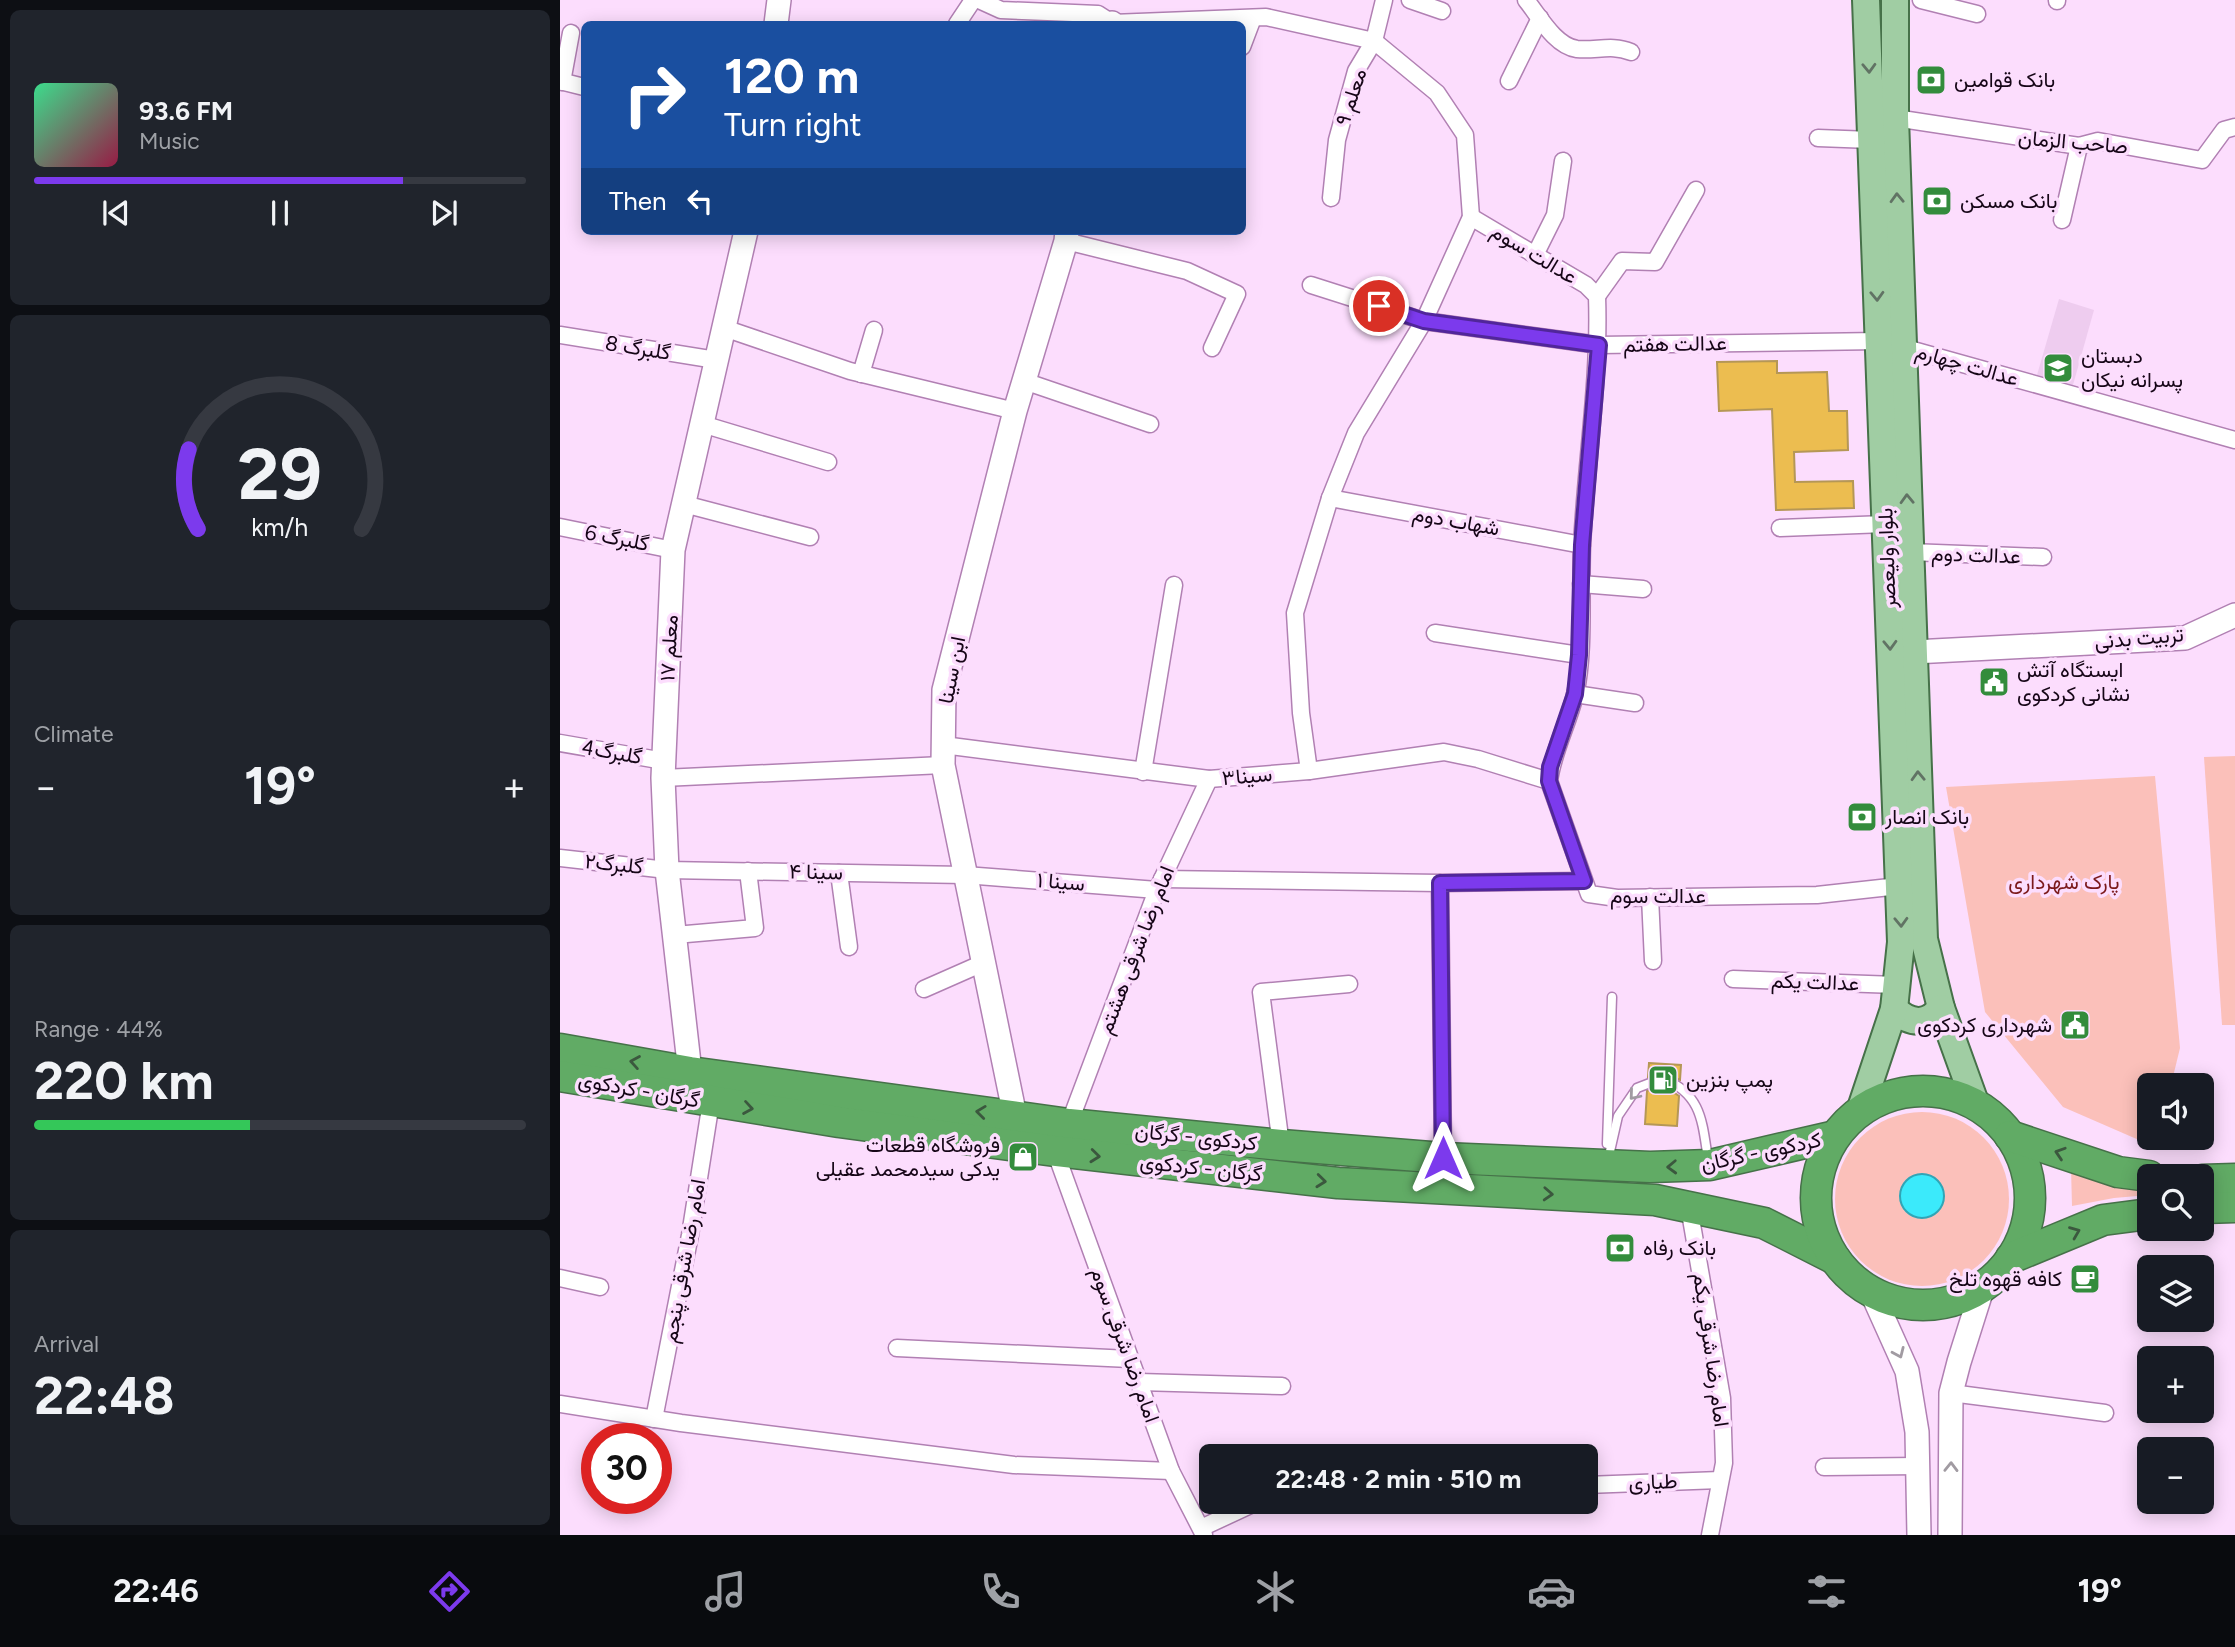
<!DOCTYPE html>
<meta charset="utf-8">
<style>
:root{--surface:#171b24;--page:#20242c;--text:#f1f3f6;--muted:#9ea1a6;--line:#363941;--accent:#7c3aed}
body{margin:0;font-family:Figtree,Vazirmatn,sans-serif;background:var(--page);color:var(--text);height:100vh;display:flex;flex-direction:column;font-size:26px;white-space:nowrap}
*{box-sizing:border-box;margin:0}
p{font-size:23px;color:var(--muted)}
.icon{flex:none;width:38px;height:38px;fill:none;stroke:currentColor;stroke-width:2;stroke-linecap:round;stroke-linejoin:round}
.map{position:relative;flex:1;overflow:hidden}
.panel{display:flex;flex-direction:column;gap:10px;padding:10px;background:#0d0f14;width:560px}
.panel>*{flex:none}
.top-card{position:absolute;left:21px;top:21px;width:665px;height:214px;border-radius:10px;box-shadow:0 4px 18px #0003;background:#1a4fa0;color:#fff;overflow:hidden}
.buttons{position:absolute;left:1577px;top:1073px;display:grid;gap:14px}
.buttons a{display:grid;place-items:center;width:77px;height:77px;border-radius:10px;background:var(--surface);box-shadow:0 4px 18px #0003;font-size:35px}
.speed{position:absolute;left:21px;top:1423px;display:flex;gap:14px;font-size:35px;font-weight:700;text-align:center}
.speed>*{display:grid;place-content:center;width:91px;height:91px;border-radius:50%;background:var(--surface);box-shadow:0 4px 18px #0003;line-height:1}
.speed .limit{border:10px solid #d22;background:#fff;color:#111}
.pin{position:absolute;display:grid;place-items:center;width:60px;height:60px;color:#fff;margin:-30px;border:4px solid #fff;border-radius:50%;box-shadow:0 2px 7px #0007}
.me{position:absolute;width:77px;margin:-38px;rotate:0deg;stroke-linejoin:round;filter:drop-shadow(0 0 5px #0008)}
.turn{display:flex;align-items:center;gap:24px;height:147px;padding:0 28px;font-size:32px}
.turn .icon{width:91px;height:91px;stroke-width:2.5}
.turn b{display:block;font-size:49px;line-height:60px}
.then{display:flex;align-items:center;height:66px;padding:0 28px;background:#0003;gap:14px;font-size:26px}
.big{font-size:52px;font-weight:700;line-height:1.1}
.panel .tile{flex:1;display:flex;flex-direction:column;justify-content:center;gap:10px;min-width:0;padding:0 24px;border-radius:10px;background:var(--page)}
.panel .dial{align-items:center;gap:0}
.dial svg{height:182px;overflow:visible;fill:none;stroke:var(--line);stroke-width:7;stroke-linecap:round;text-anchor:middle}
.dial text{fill:var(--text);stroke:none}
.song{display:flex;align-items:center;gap:21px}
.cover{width:84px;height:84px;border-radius:10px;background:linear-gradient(135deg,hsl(150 70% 55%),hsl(340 70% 35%))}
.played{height:7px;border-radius:4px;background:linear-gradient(90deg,var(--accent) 75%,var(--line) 75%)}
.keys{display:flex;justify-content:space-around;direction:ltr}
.heat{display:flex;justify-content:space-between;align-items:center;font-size:38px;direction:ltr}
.charge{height:10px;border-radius:5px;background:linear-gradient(90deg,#34c759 44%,var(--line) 0)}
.trip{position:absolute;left:639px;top:1444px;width:399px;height:70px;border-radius:10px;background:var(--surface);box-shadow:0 4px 18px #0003;font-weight:700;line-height:70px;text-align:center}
.menu{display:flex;height:112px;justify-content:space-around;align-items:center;background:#090b0e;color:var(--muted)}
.menu .icon{width:49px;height:49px}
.menu .selected{color:var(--accent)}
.menu b{font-size:32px;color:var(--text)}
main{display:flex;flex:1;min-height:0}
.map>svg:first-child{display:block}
.built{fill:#eeccef}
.green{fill:#fbc0ba}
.water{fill:#3beafb;stroke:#30a5b6;stroke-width:2}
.building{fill:#ecbd50;stroke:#b59756;stroke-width:2}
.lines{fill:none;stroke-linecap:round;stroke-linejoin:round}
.lane-casing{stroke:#b180b3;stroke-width:11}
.street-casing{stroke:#b180b3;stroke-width:19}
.secondary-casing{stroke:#b180b3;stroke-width:26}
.primary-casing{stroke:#467149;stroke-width:30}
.highway-casing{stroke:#467149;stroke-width:33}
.lane{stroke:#fff;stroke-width:8}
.street{stroke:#fff;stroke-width:16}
.secondary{stroke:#fff;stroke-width:23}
.primary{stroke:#a0cda3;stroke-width:26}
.highway{stroke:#61ab65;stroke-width:30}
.oneway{stroke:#617364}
.oneway2{stroke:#3b583e}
.oneway3{stroke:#a19ba2}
.route-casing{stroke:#51269a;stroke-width:18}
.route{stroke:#7c3aed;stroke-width:12}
.labels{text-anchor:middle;stroke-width:7;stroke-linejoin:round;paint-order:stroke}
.poi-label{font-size:21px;fill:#150516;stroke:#fcddfd;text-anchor:start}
.street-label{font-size:21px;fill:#150516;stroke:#fcddfd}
.park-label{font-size:21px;fill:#7b191b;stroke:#fcddfd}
</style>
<main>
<section class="panel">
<div class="tile">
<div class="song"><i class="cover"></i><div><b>93.6 FM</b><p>Music</p></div></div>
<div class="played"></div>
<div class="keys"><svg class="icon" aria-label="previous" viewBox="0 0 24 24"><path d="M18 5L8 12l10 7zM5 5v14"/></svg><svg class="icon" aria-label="pause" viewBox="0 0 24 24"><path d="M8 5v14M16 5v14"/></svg><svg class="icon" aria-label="next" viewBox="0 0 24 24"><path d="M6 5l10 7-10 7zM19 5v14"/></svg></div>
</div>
<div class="tile dial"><svg viewBox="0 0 100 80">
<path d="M14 69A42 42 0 1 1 86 69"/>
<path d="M14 69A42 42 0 0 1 10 34" stroke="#7c3aed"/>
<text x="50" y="56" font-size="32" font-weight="700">29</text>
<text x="50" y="72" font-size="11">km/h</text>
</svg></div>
<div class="tile"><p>Climate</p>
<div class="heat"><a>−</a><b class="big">19°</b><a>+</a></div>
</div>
<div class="tile"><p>Range · 44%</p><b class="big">220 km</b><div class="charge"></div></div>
<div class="tile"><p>Arrival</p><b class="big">22:48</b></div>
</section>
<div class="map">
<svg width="1675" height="1535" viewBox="0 0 1675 1535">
<rect width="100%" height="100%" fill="#fcddfd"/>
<polygon class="built" points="1499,299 1534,310 1513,385 1477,375"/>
<g class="green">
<polygon points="1675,756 1675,1025 1662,1025 1644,757"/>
<polygon points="1595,776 1620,1048 1611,1085 1589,1085 1589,1138 1598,1138 1595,1147 1503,1107 1425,1012 1386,787"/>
<circle cx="1362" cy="1199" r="87"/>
<polygon points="1511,1168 1589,1184 1589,1195 1554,1198 1512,1206"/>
</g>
<circle class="water" cx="1362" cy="1196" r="22"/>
<g class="building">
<polygon points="1217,361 1217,373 1267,372 1269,411 1287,411 1288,450 1234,452 1235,482 1293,481 1294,508 1216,510 1212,409 1159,411 1157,362"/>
<polygon points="1089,1063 1121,1065 1120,1080 1104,1072 1088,1077"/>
<polygon points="1103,1085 1119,1096 1117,1126 1085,1124 1087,1091"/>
</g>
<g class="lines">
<g class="lane-casing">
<g id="lane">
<polyline points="1047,1144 1052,997"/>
<path d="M1048,1160L1058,1116L1077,1088L1103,1078C1142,1095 1142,1121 1148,1159"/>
</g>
</g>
<g class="street-casing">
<g id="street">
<polyline points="419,0 441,10 538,14 552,23 706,17 814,41 877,93 905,135 911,217 864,321 796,433 770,498 735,613 741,713 749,771"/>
<polyline points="850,0 882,11"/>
<path d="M966,0C979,16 995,46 1017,49C1036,51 1052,44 1071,52"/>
<polyline points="1361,0 1417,14"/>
<polyline points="1497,1 1497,0"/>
<polyline points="397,24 413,0"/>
<polyline points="682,47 693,18"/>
<polyline points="0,81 24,87"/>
<polyline points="949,81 980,18"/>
<polyline points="2,82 11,33"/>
<polyline points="1335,118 1519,146 1538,141 1642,160 1664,130 1675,127"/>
<polyline points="1258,138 1311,140"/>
<polyline points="771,198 777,140 796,71 814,41 824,0"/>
<path d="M911,217L1026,285L1037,296C1040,380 1026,462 1022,546C1020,592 1025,651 1015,695C1008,724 993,751 989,781L1029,894L1057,898L1257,895L1339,886"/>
<polyline points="1502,220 1519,146"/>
<polyline points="506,241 627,271 677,294 652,348"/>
<polyline points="975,255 995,215 1003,161"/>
<polyline points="751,285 864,321 1039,345 1319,341"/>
<polyline points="1037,296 1062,261 1095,262 1136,190"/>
<polyline points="164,328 290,371 455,411"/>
<polyline points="0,335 156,360"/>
<polyline points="1342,347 1675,440"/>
<polyline points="301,374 314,330"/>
<polyline points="464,381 590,424"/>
<polyline points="142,424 268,462"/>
<polyline points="770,498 1022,545"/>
<polyline points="124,504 250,537"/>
<polyline points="0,527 113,550"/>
<polyline points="1220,528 1325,524"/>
<polyline points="1350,552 1483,557"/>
<polyline points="1021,584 1083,589"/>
<polyline points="875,633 1019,655"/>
<polyline points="1015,694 1075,703"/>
<polyline points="0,743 104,761"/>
<polyline points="383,745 649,779 749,771 884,752 918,759 989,781"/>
<polyline points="583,772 614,585"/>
<polyline points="103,778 383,765"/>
<polyline points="0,858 107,870 405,875 597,890"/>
<polyline points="279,873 289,947"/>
<polyline points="602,879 880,883 1024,881"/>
<polyline points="880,883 883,1158"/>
<polyline points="1090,897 1093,961"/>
<polyline points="115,935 195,928 188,871"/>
<polyline points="1173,979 1336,985"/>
<polyline points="364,989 423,963"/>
<polyline points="509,1124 597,890 649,779"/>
<polyline points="721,1145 701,992 789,984"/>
<polyline points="495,1151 611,1471 644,1535"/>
<polyline points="1129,1207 1162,1398 1164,1463 1150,1535"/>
<polyline points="0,1278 40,1287"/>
<polyline points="337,1348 570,1359"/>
<polyline points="579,1382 722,1386"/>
<polyline points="1391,1393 1545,1413"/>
<polyline points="0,1404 121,1423 454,1465 611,1471"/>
<polyline points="94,1419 130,1235 151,1102"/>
<polyline points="1264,1467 1358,1466"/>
<polyline points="1026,1485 1160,1480"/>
<polyline points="641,1528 697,1502"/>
</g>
</g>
<g class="secondary-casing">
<g id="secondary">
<polyline points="216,24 219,0"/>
<polyline points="551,24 552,23"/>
<polyline points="1354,652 1625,638 1675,615"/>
<polyline points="130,1072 107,870 103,778 113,550 186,231"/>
<polyline points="455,1116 383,765 384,690 455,411 506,241 507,231"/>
<polyline points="1311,1291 1347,1371 1357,1432 1359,1535"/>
<polyline points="1390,1535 1391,1393 1399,1362 1423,1286"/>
</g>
</g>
<g class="primary-casing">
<g id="primary">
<polyline points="1335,0 1335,118 1364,939 1381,1008 1416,1105"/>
<path d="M1334,1009C1350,1024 1367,1026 1381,1008"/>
<polyline points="1300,1111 1334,1009 1341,942 1306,0"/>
</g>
</g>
<g class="highway-casing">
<g id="highway">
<polyline points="0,1049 130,1072 509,1124 721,1145 883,1158 1090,1167 1150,1165 1275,1136"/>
<polyline points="0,1076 279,1122 495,1151 778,1183 1095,1200 1204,1223 1275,1259"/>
<circle cx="1363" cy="1198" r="107"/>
<polyline points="1450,1136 1558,1172 1589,1176"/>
<polyline points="1642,1180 1675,1179"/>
<polyline points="1642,1208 1675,1207"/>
<polyline points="1451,1258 1543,1220 1589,1214"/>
</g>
</g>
<use href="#lane" class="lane"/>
<use href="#street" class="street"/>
<use href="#secondary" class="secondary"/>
<use href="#primary" class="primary"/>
<use href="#highway" class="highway"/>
</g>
<defs><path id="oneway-chevron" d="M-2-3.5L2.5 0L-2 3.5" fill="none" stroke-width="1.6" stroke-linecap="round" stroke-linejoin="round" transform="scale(1.75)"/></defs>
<g class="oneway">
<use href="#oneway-chevron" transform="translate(1309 68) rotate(88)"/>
<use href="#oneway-chevron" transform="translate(1337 198) rotate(-92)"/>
<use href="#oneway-chevron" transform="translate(1317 296) rotate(88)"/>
<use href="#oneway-chevron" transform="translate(1347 499) rotate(-92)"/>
<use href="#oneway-chevron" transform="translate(1330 645) rotate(88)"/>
<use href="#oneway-chevron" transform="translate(1358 776) rotate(-92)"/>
<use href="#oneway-chevron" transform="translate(1341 922) rotate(88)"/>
</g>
<g class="oneway2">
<use href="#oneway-chevron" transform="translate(75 1062) rotate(-170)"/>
<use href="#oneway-chevron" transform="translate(188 1108) rotate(9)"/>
<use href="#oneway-chevron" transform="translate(421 1112) rotate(-173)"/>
<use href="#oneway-chevron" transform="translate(1500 1153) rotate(-162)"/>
<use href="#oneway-chevron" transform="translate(535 1156) rotate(6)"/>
<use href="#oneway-chevron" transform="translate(1112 1167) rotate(178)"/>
<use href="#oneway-chevron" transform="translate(761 1181) rotate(6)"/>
<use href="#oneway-chevron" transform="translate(988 1194) rotate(3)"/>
<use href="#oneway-chevron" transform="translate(1515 1232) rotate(-22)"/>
</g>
<g class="oneway3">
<use href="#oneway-chevron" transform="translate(1074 1095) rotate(130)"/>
<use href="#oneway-chevron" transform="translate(1339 1353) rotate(66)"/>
<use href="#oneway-chevron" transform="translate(1391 1467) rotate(-89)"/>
</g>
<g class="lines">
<g class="route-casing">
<polyline id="route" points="819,306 864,321 1039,345 1022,545 1019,655 1015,694 990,767 989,781 1024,881 880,883 883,1158"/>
</g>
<use href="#route" class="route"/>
</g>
<defs>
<g id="bank-square" transform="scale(1.575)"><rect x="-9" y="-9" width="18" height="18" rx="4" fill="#338c3c" stroke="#fcddfd"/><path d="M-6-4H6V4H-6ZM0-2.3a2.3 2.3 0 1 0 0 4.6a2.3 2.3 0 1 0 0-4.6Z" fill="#fff"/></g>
<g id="school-square" transform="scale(1.575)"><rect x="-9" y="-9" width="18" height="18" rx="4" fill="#338c3c" stroke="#fcddfd"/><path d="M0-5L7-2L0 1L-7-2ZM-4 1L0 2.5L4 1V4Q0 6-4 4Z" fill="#fff"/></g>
<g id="civic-square" transform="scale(1.575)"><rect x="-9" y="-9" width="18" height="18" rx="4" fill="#338c3c" stroke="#fcddfd"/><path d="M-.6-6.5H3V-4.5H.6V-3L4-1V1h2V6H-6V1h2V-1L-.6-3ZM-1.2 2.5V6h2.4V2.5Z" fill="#fff"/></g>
<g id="fuel-square" transform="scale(1.575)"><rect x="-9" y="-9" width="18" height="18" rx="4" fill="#338c3c" stroke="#fcddfd"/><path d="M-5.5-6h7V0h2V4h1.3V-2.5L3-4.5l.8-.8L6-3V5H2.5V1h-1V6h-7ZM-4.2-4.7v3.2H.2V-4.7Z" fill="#fff"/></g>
<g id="shop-square" transform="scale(1.575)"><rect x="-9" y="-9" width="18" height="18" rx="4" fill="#338c3c" stroke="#fcddfd"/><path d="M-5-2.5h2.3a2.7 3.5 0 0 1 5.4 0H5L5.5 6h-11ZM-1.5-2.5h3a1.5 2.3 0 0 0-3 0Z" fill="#fff"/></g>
<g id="cafe-square" transform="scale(1.575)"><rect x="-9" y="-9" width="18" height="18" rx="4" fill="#338c3c" stroke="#fcddfd"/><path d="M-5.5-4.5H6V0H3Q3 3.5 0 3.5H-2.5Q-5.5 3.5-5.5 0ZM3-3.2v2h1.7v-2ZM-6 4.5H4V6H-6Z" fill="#fff"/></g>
</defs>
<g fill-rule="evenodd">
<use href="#bank-square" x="1371" y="80"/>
<use href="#bank-square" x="1377" y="201"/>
<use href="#school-square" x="1498" y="368"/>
<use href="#civic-square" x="1434" y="682"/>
<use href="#bank-square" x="1302" y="817"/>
<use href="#civic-square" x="1515" y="1025"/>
<use href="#fuel-square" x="1103" y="1080"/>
<use href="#shop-square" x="463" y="1157"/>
<use href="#bank-square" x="1060" y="1248"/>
<use href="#cafe-square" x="1525" y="1279"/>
</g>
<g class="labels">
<g class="poi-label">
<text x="1394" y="87">بانک قوامین</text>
<text x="1400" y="208">بانک مسکن</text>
<text x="1521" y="363">دبستان<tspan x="1521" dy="24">پسرانه نیکان</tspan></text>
<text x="1457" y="677">ایستگاه آتش<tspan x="1457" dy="24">نشانی کردکوی</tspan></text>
<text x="1325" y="824">بانک انصار</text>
<text x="1492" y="1032" text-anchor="end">شهرداری کردکوی</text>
<text x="1126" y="1087">پمپ بنزین</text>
<text x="440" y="1152" text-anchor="end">فروشگاه قطعات<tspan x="440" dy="24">یدکی سیدمحمد عقیلی</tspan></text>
<text x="1083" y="1255">بانک رفاه</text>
<text x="1502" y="1286" text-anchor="end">کافه قهوه تلخ</text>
</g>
<g class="street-label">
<text transform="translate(791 97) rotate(-72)" y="7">معلم ۹</text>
<text transform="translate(1513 142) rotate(5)" y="7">صاحب الزمان</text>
<text transform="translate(974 254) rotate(31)" y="7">عدالت سوم</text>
<text transform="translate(1115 344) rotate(-1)" y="7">عدالت هفتم</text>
<text transform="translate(78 348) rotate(9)" y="7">گلبرگ 8</text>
<text transform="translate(1407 365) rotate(16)" y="7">عدالت چهارم</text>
<text transform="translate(896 521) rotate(10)" y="7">شهاب دوم</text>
<text transform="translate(57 538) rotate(11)" y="7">گلبرگ 6</text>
<text transform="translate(1416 555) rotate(2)" y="7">عدالت دوم</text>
<text transform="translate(1327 558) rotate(-92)" y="7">بلوار ولیعصر</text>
<text transform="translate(1579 638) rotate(-5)" y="7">تربیت بدنی</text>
<text transform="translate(109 648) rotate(-87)" y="7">معلم ۱۷</text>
<text transform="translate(392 670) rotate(-79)" y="7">ابن سینا</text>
<text transform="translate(52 752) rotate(10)" y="7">گلبرگ4</text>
<text transform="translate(687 776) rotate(-5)" y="7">سینا۳</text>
<text transform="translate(54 864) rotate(6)" y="7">گلبرگ۲</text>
<text transform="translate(256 872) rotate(1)" y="7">سینا ۴</text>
<text transform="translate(501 882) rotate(5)" y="7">سینا ۱</text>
<text x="1098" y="903">عدالت سوم</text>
<text transform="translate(576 950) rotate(-69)" y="7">امام رضا شرقی هشتم</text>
<text transform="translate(1255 982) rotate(2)" y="7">عدالت یکم</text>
<text transform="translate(79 1090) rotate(10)" y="7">گرگان - کردکوی</text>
<text transform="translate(636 1137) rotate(6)" y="7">کردکوی - گرگان</text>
<text transform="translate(1201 1152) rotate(-12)" y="7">کردکوی - گرگان</text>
<text transform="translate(641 1168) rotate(6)" y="7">گرگان - کردکوی</text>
<text transform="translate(124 1261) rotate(-80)" y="7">امام رضا شرقی پنجم</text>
<text transform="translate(565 1345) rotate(70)" y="7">امام رضا شرقی سوم</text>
<text transform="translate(1151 1350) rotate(82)" y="7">امام رضا شرقی یکم</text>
<text transform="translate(1093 1482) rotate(-2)" y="7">طیاری</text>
</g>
<g class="park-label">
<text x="1504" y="889">پارک شهرداری</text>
</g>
</g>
</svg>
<div class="buttons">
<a><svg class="icon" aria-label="sound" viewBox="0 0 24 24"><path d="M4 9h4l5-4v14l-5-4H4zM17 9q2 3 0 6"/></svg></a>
<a><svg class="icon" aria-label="search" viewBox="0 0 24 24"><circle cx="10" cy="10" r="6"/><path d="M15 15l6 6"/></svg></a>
<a><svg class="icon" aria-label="layers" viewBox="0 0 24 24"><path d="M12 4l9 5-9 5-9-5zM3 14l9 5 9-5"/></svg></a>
<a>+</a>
<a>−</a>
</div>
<div class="speed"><div class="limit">30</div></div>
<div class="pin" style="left:819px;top:306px;background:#d93025"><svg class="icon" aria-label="arrive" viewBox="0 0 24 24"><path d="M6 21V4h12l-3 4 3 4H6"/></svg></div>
<svg class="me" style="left:883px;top:1158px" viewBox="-20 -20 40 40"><path d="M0-17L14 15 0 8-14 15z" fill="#7c3aed" stroke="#fff" stroke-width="4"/></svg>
<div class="trip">22:48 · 2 min · 510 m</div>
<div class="top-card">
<div class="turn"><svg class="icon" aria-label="right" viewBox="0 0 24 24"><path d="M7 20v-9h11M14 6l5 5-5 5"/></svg><div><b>120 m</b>Turn right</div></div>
<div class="then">Then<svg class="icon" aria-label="left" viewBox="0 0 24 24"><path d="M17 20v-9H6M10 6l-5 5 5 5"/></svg></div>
</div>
</div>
</main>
<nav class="menu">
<b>22:46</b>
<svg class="icon selected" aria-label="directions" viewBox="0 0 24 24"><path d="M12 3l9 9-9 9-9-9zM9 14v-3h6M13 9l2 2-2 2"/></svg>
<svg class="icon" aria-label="music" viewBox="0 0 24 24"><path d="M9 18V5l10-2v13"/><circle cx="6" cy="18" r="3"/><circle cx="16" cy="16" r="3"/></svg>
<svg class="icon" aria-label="phone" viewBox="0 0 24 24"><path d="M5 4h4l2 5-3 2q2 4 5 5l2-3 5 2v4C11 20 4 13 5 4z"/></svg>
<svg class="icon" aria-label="climate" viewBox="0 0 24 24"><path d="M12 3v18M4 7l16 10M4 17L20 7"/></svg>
<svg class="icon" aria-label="car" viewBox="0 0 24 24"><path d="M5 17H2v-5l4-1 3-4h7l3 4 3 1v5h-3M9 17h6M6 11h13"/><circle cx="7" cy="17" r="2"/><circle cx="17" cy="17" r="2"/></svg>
<svg class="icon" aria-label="filters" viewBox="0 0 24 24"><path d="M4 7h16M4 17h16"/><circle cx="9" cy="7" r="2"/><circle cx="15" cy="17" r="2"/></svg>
<b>19°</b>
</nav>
